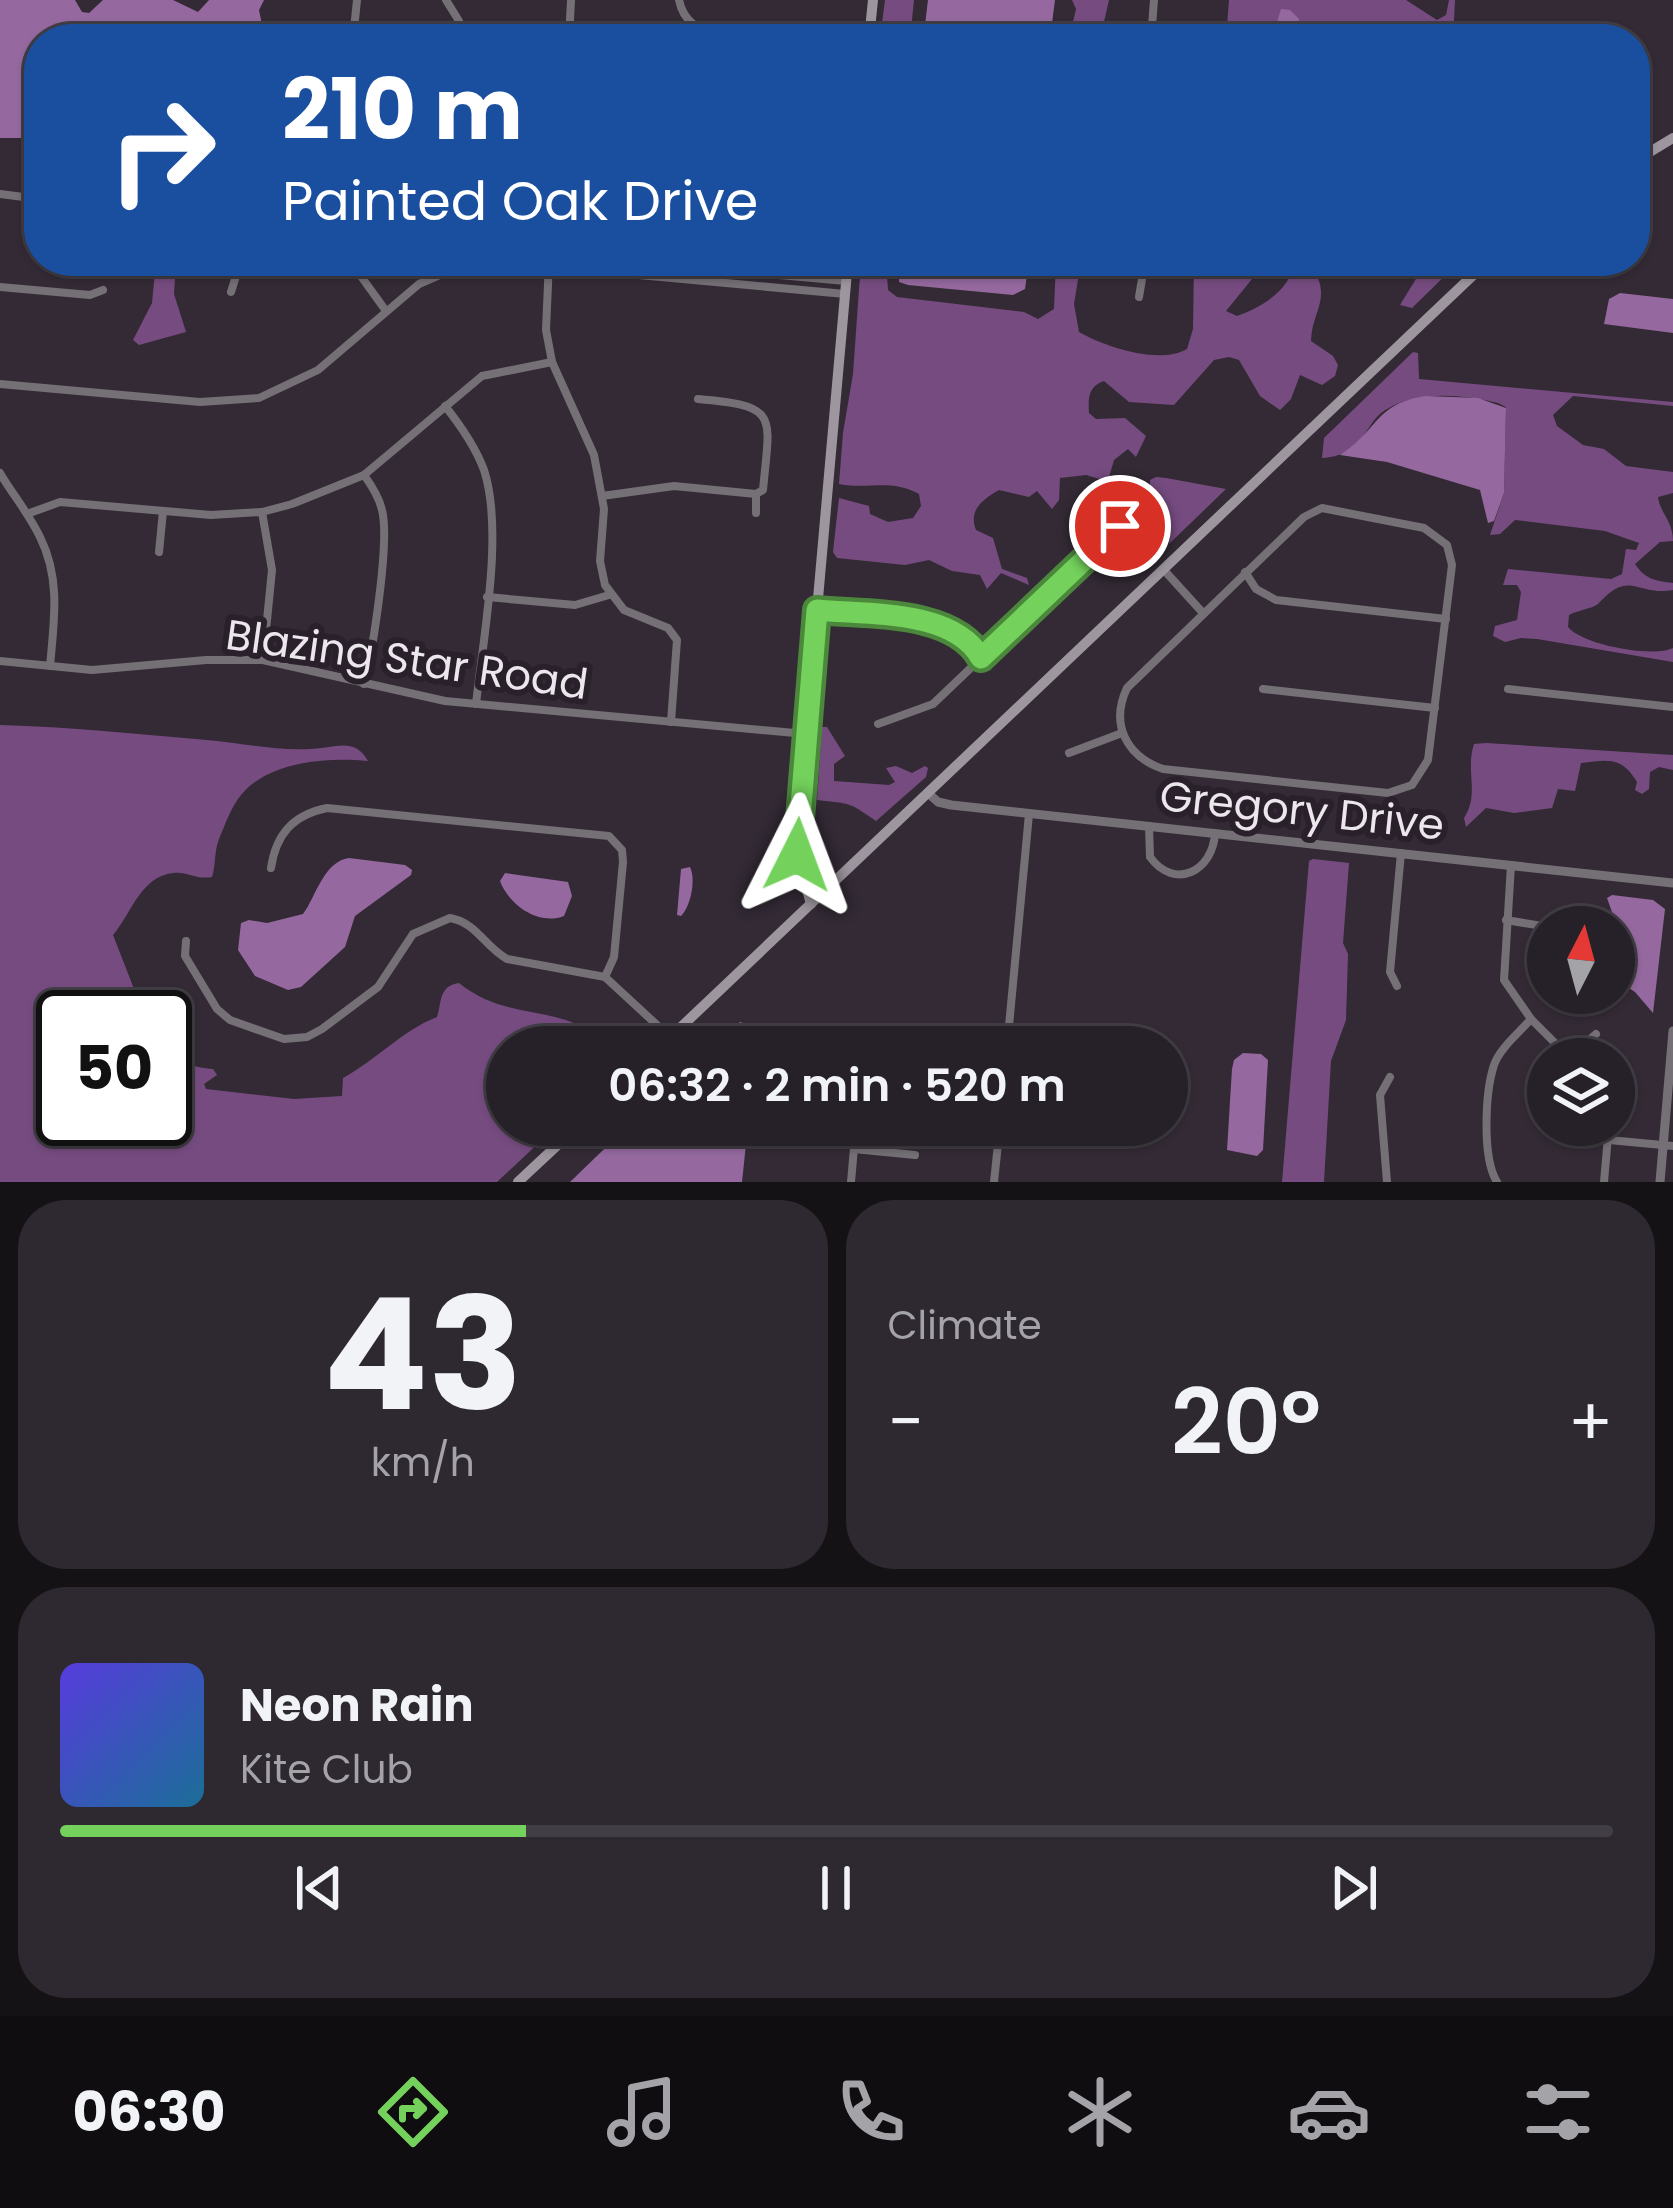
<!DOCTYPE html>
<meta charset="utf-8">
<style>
:root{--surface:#262028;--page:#2e2830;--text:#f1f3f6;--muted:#a4a3a8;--line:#423e45;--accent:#74d25c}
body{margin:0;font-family:Poppins,sans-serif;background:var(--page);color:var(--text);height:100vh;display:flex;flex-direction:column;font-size:45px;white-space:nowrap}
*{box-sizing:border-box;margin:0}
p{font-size:39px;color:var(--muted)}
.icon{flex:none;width:66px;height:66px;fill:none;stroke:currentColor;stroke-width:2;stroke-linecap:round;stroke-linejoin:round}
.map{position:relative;height:1182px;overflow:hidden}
.side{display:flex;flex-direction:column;gap:18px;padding:18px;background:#151216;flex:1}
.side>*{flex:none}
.banner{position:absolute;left:24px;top:24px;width:1626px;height:252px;border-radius:48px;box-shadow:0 3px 9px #0004,0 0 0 3px var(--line);background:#1a4fa0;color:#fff;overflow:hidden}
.needle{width:78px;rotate:6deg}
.buttons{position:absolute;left:1527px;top:906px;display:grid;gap:24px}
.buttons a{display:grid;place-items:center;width:108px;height:108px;border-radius:50%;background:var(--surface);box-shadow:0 3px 9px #0004,0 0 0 3px var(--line);font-size:60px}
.speed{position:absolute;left:36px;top:990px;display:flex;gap:24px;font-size:60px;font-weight:700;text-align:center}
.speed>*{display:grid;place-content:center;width:156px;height:156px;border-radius:50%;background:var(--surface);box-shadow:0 3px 9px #0004,0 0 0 3px var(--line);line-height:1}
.speed .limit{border:6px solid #111;border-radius:18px;background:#fff;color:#111}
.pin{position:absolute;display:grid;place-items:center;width:102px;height:102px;color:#fff;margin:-51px;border:6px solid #fff;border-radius:50%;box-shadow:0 3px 12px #0007}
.me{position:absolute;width:132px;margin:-66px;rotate:3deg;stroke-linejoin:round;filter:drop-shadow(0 0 9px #0008)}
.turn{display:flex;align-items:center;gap:42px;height:252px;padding:0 60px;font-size:54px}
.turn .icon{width:156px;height:156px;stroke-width:2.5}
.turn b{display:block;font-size:84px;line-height:102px}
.big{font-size:90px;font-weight:600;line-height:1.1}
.side .tile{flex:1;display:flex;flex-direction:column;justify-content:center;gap:18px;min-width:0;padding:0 42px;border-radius:48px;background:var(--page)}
.side .dial{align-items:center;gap:0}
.dial b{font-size:156px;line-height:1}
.song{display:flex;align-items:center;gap:36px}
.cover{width:144px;height:144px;border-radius:18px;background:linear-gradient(135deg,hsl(250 70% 55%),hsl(200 70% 35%))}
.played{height:12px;border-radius:6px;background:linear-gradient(90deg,var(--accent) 30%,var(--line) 30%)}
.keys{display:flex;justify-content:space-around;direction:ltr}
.heat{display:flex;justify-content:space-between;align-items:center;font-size:66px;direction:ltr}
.side .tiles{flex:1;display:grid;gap:18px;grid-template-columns:1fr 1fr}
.tile:last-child{grid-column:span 2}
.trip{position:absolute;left:486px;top:1026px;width:702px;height:120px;border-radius:60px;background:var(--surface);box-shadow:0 3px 9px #0004,0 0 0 3px var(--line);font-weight:600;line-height:120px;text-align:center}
.menu{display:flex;height:192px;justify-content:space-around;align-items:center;background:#0f0d10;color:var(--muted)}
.menu .icon{width:84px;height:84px}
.menu .active{color:var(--accent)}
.menu b{font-size:54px;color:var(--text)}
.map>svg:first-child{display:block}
.forest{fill:#764c80}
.water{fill:#95699f}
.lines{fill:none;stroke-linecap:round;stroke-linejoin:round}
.minor{stroke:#757076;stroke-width:8}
.tertiary{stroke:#757076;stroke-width:9}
.secondary{stroke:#9d969f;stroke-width:10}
.route-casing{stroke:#4b883c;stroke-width:30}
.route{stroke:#74d25c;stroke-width:21}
.labels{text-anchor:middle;stroke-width:12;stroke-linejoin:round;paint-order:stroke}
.street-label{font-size:42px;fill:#ece6ed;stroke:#29202b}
</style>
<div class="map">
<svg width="1673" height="1182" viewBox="0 0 1673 1182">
<rect width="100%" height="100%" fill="#332a35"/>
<g class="forest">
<polygon points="885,0 914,0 910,39 880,39"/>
<polygon points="1072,0 1109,0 1100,39 1069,39 1076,9"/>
<polygon points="1229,0 1406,0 1437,20 1446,15 1449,0 1455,0 1453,39 1226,39"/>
<polygon points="156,261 176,261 174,294 186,332 139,345 133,340 152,303"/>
<path d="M861,261H886L888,290L897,297L1024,312L1038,319L1054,309L1056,261H1081L1074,304L1079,332C1105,347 1160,365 1187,349L1193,329L1194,261H1252V279L1226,311L1237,316C1263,307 1291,289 1295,261H1308C1335,298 1312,308 1311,341L1333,356L1338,365L1335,376L1322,385L1300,375L1291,399L1280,410L1260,396L1239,360L1229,357L1214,360L1174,405L1129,402L1104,381C1088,386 1088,399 1089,413L1096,419L1125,418L1146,436L1136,457L1128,449L1114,460L1109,477L1103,480L1086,475L1060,478L1059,500L1052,509L1037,491L1029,497L999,490C983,499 968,510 976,530L993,538L1002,569L1027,578L1029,585L1001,573L987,589L980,575L952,571L929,560L905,565L837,558L833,552L839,498L869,506L870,514L888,522L913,518L921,506L919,494C890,478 869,490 839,484L843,433L853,374Z"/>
<polygon points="1419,261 1460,261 1412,308 1400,305 1422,269"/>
<path d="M1413,352L1418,353L1419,379L1673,402V406L1573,396L1553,415L1557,426L1583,445L1604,449L1626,466L1673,472V493L1658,497C1660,513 1673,521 1673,541L1660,542L1635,564C1645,579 1655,581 1673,583V590C1656,593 1648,589 1633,586C1617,583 1607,595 1598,604C1591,609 1578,610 1569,615L1568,627C1582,645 1654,658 1673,648V662L1537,639L1521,638L1505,642L1493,636L1495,626L1517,620L1521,592L1517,585H1503L1508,569L1611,579L1622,574L1626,549L1636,550L1639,543L1605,531L1515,520L1500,534L1490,535L1504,493L1506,407L1498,403C1463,395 1420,390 1387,409C1362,423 1368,455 1322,458L1324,438Z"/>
<path d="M1156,477L1166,478L1226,489L1169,544C1172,525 1165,516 1150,506L1160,495L1150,488V480Z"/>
<path d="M0,725C69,727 138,734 207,740C241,743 275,751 310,749C334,749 354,736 368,761C328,757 269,761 241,795C231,807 225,825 219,839C214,852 216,864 212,877C196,880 187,871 173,873C141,876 131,914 113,935L145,1017H63V1119H165V1029C190,1055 174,1066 213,1069L217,1075L204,1084L206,1089L294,1099L342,1096L343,1078C376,1060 403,1030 437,1017C442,1003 438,986 459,983C511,1025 561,999 609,1047H507V1125H558L497,1182H0Z"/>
<path d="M822,727H827L845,756L834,764V781L889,785L895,782L886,768L896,766L912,773L925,766L928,768L926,777L876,821C847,801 851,804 817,800Z"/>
<path d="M1486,743L1673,755V770L1659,767L1650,772L1649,789L1642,794L1635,790L1637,782C1621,756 1609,760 1581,763L1575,791L1558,789L1552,808L1514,813L1486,808L1466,827L1464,818C1480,794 1465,771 1474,744Z"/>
<polygon points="1313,859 1349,863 1343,943 1348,954 1346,1020 1331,1061 1324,1182 1282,1182 1309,861"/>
</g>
<g class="water">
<polygon points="0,0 75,0 82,12 89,13 103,0 173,0 198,12 209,0 264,0 259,10 263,30 277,38 39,39 39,138 0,138"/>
<polygon points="928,0 1055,0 1050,39 1008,39 929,29 925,25"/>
<polygon points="1281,9 1290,10 1299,19 1296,39 1272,39"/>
<polygon points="899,261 1029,261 1025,289 1013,295 908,285 899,282"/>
<polygon points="1620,293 1673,299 1673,333 1604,324 1609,299"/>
<path d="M1426,396L1478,398L1506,408L1504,493L1494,521L1488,523L1480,490L1387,462L1340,455C1379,430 1375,403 1426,396Z"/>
<path d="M349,858L405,865L412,870L411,875L355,916L345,947L301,987L288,990L255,976L238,950L241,923L249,920L267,923L303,914C316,897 323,862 349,858Z"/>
<path d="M690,867C696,879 691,906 681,916L677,915L681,869Z"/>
<path d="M505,873L568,882L572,896L564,916C538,926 509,905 500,881Z"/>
<polygon points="1612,895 1653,900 1665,909 1653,1013 1635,992 1614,978 1618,929 1607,898"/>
<polygon points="740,1022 756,1027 756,1047 709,1047"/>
<polygon points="1243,1053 1261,1054 1268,1060 1263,1150 1257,1156 1227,1150 1232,1069 1234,1060"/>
<polygon points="629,1125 748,1125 742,1182 570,1182"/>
</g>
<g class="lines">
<g class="minor">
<polyline points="446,0 459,21 461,39"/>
<path d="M679,0C688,46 753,39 788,31"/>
<polyline points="353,39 357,0"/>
<polyline points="569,39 571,0"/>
<polyline points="1151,39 1154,0"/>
<polyline points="0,194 39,199"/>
<polyline points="350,261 386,311"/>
<polyline points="549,261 546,330 552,362 594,455 604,509 600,561 605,585 624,610 668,628 677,640 671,722"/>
<polyline points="552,261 562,268 845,294"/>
<polyline points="623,261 846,281"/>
<polyline points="0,287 90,295 103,290"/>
<polyline points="231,292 236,276 248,261"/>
<polyline points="1139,297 1145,261"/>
<polyline points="0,384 200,402 259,398 318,370 419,284 472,261"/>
<path d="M698,399C780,406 770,414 763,490L756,494V513"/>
<path d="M445,406C461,426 475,446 484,470C504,531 483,639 476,704"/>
<path d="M0,473C13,495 29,514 40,537C61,579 54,621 50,666"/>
<path d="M364,475C372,486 379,497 382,510C390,541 373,650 364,684"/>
<polyline points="602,496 674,486 756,494"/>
<path d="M1322,508L1424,528L1447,545L1452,565L1428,760L1412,785L1388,793L1163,769C1126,756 1110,724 1127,688L1304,517Z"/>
<polyline points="262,512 272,570 263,660"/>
<polyline points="27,514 60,502 211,515 262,512 292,504 364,475 482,376 552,362"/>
<polyline points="159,552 163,511"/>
<polyline points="1163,569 1203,613"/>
<polyline points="1245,572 1256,589 1276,600 1446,619"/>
<polyline points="487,597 575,605 609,595"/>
<path d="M817,610C869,616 953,608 981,658"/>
<polyline points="0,661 92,670 206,660 263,660 445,701 806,734"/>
<polyline points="1263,689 1435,708"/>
<polyline points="1508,689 1673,707"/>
<polyline points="878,724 933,704 1120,526"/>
<polyline points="1069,753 1122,733"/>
<path d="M1149,826L1150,857C1175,891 1213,871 1215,833"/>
<polyline points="1511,865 1504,980 1531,1019 1571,1059"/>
<path d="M271,868C276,834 293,815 327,808L609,836L622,850L623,862L614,957L605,977"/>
<polyline points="1506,920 1548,927"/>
<path d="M186,941L185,956L217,1009L230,1020L284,1039L307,1037L322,1029L378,987L413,934L450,918C477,923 484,946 507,959L605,977L670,1037"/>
<polyline points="1397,986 1390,972 1401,853"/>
<polyline points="867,1047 901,1047"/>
<polyline points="1007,1047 1029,814"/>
<polyline points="1569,1057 1596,1034"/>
<polyline points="1609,1140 1673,1146"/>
<polyline points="854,1149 915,1155"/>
<polyline points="851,1182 856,1125"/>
<polyline points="994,1182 1000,1125"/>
<polyline points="1387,1182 1380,1095 1390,1077"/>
<path d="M1497,1182C1482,1158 1485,1093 1494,1065C1500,1048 1519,1033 1531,1019"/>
<polyline points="1604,1182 1609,1125"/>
</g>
<g class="tertiary">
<polyline points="928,793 938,802 951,805 1673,883"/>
<polyline points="1660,1182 1673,1031"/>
</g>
<g class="secondary">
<polyline points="869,39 873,0"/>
<polyline points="1635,161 1673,138"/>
<polyline points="811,904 797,855 797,835 848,261"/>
<polyline points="660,1047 1488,261"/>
<polyline points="518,1182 579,1125"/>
</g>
</g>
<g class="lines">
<g class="route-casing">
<path id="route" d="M797,855L817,610C868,615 953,609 981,658L1120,526"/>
</g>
<use href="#route" class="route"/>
</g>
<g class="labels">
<g class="street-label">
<text transform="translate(407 659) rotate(8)" y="15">Blazing Star Road</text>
<text transform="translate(1302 810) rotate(6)" y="15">Gregory Drive</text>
</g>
</g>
</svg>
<div class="buttons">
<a><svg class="needle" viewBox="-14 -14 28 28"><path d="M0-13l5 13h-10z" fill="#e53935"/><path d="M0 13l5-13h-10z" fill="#a4a3a8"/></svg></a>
<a><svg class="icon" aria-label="layers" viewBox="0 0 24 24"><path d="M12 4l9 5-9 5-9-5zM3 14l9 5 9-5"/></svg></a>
</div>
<div class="speed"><div class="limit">50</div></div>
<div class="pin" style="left:1120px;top:526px;background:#d93025"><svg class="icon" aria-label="arrive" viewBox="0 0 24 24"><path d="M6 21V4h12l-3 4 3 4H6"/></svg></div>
<svg class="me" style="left:797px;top:855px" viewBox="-20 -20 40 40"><path d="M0-17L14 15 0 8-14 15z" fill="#74d25c" stroke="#fff" stroke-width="4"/></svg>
<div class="trip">06:32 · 2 min · 520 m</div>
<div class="banner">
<div class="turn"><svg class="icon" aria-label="right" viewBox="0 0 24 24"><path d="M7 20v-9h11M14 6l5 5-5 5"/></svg><div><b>210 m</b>Painted Oak Drive</div></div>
</div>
</div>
<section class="side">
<div class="tiles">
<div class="tile dial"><b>43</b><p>km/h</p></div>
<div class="tile"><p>Climate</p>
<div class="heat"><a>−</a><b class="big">20°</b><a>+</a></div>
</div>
<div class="tile">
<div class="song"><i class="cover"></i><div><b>Neon Rain</b><p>Kite Club</p></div></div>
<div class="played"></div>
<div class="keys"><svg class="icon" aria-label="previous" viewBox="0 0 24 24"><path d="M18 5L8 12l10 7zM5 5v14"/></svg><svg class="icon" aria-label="pause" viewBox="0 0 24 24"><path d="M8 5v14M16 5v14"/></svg><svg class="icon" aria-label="next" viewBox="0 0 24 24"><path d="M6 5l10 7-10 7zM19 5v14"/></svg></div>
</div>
</div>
</section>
<nav class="menu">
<b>06:30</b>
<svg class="icon active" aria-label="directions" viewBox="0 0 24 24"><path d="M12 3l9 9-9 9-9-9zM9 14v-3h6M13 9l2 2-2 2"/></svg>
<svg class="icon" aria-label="music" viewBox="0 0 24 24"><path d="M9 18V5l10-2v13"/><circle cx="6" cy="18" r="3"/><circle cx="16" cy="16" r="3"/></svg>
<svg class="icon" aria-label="phone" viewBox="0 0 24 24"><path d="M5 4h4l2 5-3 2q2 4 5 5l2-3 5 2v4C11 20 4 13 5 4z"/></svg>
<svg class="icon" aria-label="climate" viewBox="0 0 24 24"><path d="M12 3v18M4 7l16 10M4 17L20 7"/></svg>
<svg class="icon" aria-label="car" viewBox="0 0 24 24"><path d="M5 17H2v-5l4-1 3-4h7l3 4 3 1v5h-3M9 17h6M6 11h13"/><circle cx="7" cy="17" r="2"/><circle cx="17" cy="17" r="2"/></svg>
<svg class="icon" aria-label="filters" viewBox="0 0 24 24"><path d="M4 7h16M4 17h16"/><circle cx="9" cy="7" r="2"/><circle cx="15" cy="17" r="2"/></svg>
</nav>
